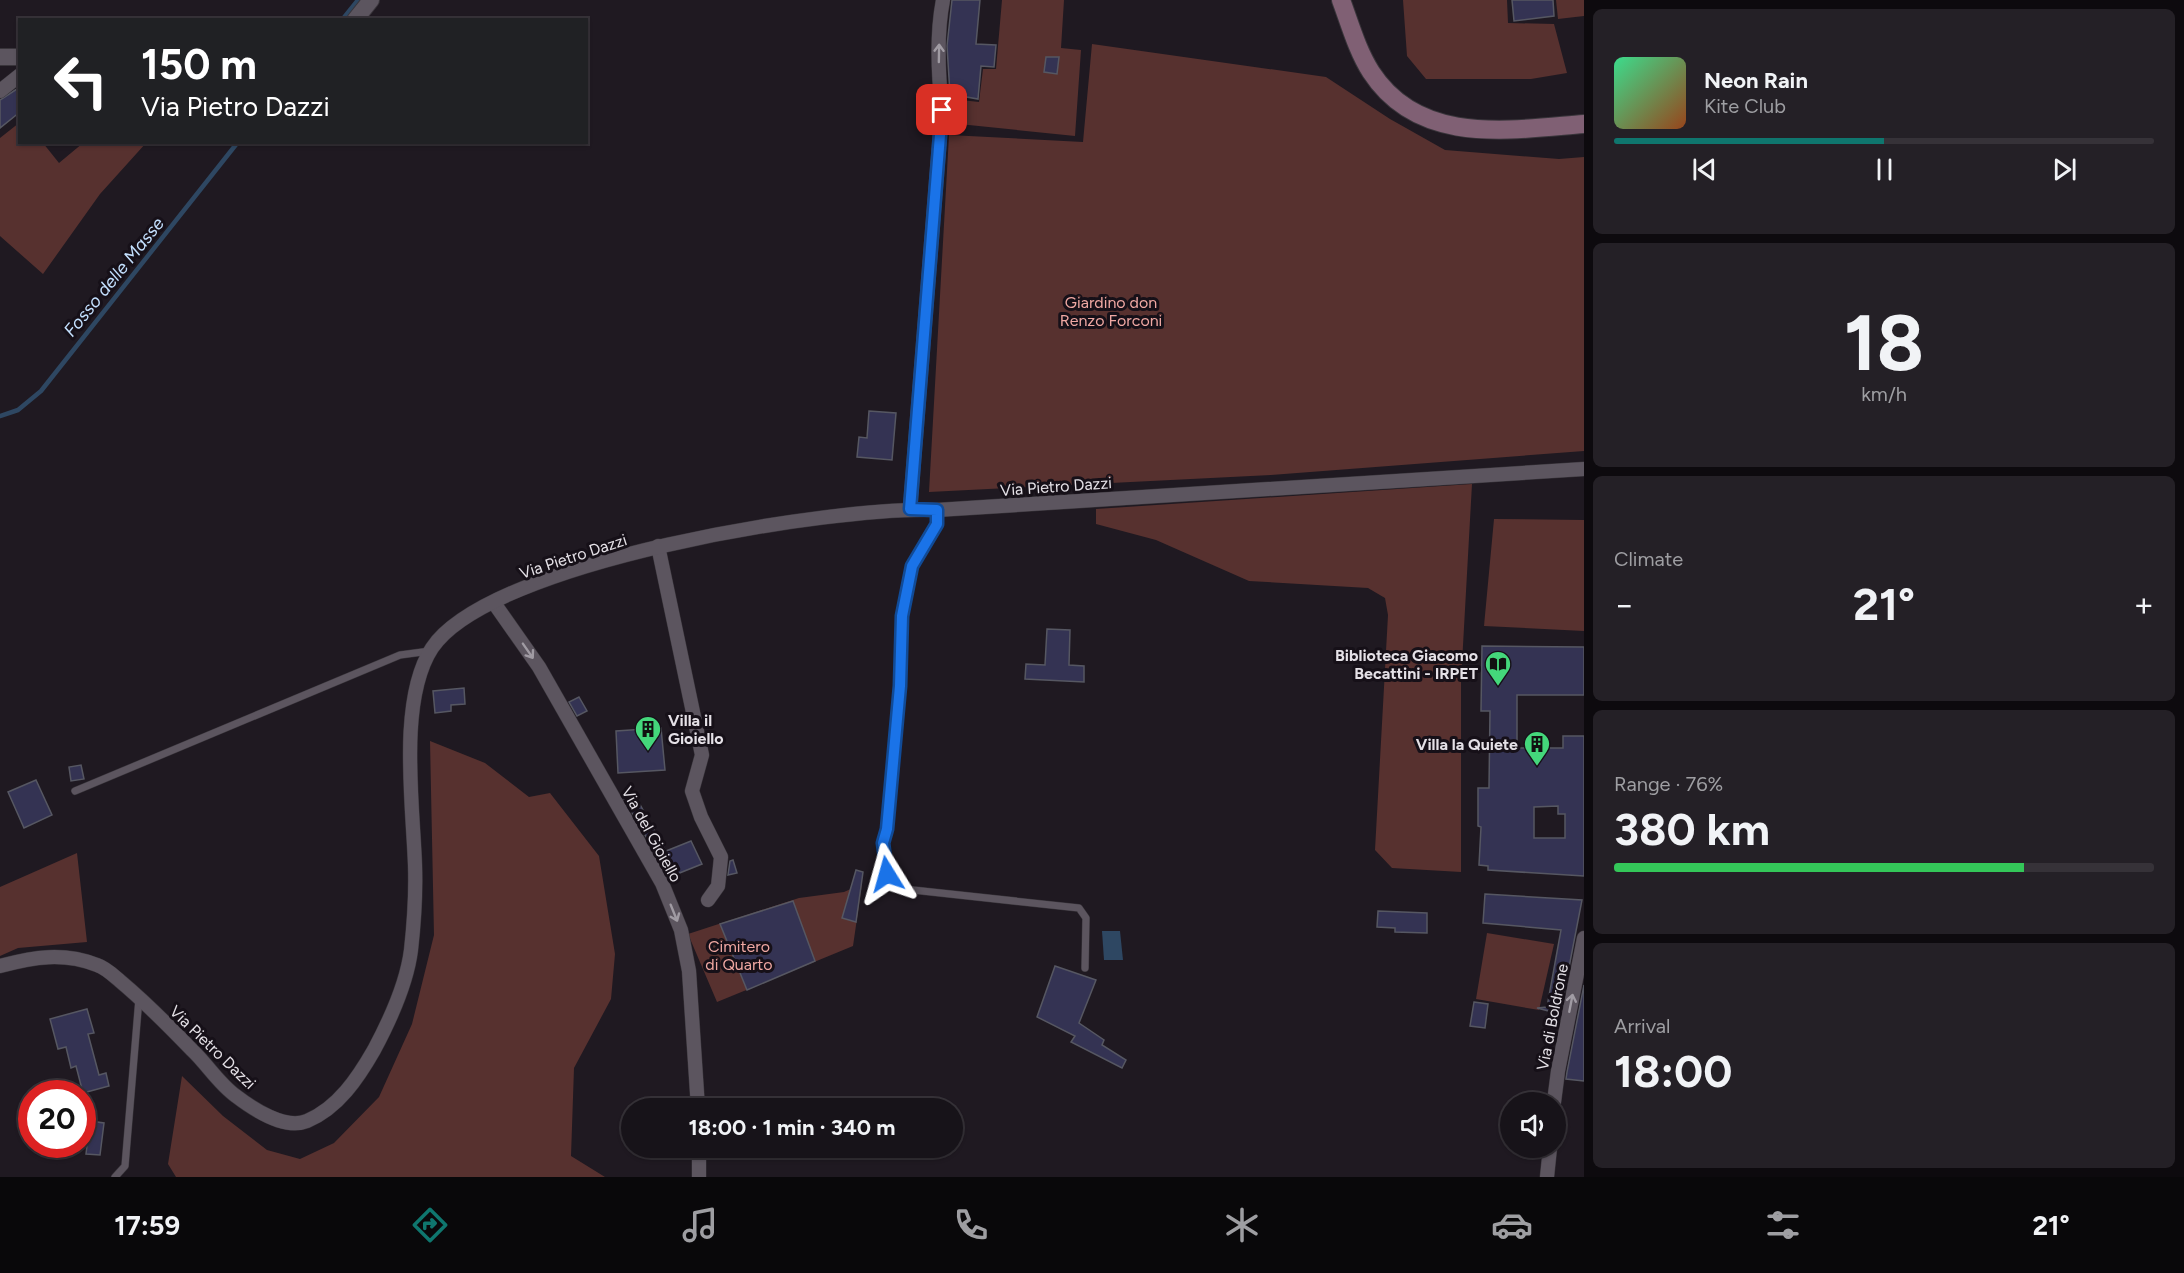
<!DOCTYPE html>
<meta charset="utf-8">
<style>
:root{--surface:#171319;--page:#242026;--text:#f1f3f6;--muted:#9e9ea2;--line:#363238;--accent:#0f766e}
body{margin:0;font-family:Figtree,sans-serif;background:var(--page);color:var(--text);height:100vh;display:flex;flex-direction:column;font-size:22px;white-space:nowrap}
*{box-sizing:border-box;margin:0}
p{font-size:20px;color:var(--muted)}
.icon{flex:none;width:33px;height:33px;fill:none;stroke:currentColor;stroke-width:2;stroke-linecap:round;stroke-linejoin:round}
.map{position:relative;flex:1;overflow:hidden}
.sheet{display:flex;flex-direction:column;gap:9px;padding:9px;background:#0d0a0e;width:600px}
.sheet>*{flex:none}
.hud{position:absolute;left:18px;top:18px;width:570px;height:126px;border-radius:0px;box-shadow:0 2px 4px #0004,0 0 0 2px var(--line);background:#202124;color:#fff;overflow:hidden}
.tools{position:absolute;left:1500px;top:1092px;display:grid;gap:12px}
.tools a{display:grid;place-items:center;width:66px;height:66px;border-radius:50%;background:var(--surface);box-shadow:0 2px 4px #0004,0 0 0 2px var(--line);font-size:30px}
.speed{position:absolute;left:18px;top:1080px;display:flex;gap:12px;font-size:30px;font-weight:700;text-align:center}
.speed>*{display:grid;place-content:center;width:78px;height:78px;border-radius:50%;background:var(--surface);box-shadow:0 2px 4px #0004,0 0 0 2px var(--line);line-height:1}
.speed .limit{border:9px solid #d22;background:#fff;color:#111}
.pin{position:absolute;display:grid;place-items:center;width:51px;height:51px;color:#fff;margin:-26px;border-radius:12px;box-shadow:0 3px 9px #0006}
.me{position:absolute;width:66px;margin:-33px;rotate:352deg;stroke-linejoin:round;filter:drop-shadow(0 0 4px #0008)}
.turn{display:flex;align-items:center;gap:21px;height:126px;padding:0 24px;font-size:27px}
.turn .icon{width:78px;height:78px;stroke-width:2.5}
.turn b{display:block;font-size:42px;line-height:51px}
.big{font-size:45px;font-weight:700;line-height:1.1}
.sheet .widget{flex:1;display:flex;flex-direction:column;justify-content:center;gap:9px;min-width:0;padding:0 21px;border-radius:9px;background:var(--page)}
.sheet .dial{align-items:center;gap:0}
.dial b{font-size:78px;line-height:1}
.song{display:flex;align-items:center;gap:18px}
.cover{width:72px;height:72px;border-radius:9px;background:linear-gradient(135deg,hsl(150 70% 55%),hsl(20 70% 35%))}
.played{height:6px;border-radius:3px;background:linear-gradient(90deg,var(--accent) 50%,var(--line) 50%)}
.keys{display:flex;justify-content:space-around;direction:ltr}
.heat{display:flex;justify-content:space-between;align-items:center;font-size:33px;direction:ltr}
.charge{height:9px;border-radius:4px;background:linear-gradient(90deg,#34c759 76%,var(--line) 0)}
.trip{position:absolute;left:621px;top:1098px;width:342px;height:60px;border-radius:30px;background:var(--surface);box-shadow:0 2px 4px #0004,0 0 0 2px var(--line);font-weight:700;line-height:60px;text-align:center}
.dock{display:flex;height:96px;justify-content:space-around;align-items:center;background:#09080a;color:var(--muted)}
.dock .icon{width:42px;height:42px}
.dock .current{color:var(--accent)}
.dock b{font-size:27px;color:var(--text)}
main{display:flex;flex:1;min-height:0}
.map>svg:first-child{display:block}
.green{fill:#57312f}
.water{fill:#2e4762}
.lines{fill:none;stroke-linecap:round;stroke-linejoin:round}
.stream{stroke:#2e4762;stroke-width:4.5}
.building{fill:#343353;stroke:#565762;stroke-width:1.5;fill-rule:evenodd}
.service-casing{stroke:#39353b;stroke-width:8}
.minor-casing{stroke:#39353b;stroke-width:15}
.tertiary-casing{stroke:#39353b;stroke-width:18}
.secondary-casing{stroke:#39353b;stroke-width:20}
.service{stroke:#5c555f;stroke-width:7}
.minor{stroke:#5c555f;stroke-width:14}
.tertiary{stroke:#5c555f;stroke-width:16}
.secondary{stroke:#806074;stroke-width:18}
.oneway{stroke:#a09ba3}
.route-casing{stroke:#114b97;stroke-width:15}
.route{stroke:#1a73e8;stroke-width:10}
.labels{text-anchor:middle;stroke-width:6;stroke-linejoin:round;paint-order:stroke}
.park-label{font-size:16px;fill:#f0a8a3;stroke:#161018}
.street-label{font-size:16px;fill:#e5e1e7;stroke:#161018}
.poi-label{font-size:16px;font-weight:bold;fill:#e5e1e7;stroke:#161018;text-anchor:end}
.water-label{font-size:18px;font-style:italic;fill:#c3dffd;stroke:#161018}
</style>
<main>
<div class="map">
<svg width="1584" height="1177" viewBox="0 0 1584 1177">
<rect width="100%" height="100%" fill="#1f1921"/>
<g class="green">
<polygon points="1002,0 1064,0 1061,48 1081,50 1075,136 949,123 952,99 979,102 983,69 996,69"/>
<polygon points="1403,0 1507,0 1508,23 1554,24 1567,73 1531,79 1426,79 1407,56"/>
<polygon points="1556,0 1584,0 1584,16 1558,19"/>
<polygon points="1092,44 1326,77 1390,119 1445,150 1559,159 1584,157 1584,451 1271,475 929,492 949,135 1083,142"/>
<polygon points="19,123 20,142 43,143 59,163 83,143 146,143 100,194 43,274 0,236 0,138"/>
<polygon points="1472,484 1461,681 1461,872 1392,868 1375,850 1388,615 1385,598 1368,588 1249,581 1156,540 1096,524 1096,509"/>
<polygon points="1494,519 1584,520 1584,631 1484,626"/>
<polygon points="430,741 485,763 529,797 550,793 599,856 615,954 611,999 574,1068 571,1156 605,1177 176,1177 168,1164 182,1076 223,1116 267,1150 300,1159 334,1143 379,1097 412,1024 434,935"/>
<polygon points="77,853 87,942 18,948 0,956 0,887"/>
<polygon points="862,884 853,946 717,1002 688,934 799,898 844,892"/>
<polygon points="1487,933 1554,944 1539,1010 1476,999"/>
</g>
<polygon class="water" points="1102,931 1120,931 1123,960 1104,960"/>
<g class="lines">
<g class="stream">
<polyline points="342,20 358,0"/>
<polyline points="0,416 18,410 41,391 238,142"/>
</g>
</g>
<g class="building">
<polygon points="952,0 980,0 976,44 996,45 994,67 981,66 978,99 950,94 947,46"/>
<polygon points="1512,0 1553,0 1554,16 1514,21"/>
<polygon points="1046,57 1059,57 1057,74 1044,72"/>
<polygon points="20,87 20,112 0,128 0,100"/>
<polygon points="869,411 896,413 892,460 857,457 859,437 867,438"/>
<polygon points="1047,629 1070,630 1069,665 1084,666 1084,682 1025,679 1026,664 1045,665"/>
<path d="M1482,646L1584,647V695H1517V748H1563V736H1584V876L1488,870V866L1479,865L1481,827L1478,826V788H1489L1490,711H1481ZM1558,806V814H1565V838H1534V807Z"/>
<polygon points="464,688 465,704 451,705 451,711 435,713 433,691"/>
<polygon points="579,697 587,711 577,716 569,702"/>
<polygon points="661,728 665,770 618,773 616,731"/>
<polygon points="81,765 84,779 71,781 69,767"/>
<polygon points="36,780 52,815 24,828 8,792"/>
<polygon points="633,792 666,851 691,841 702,864 677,874 672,867 665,869 623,797"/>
<polygon points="733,860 737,873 728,875 730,861"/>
<polygon points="856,870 863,872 856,922 842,918"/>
<polygon points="1485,894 1582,900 1560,1014 1537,1008 1547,1007 1561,930 1483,923"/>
<polygon points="793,901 815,961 747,990 720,924"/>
<polygon points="1378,911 1427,913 1427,933 1395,932 1395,928 1377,927"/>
<polygon points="1055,966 1096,980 1079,1023 1104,1040 1102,1045 1126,1060 1122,1068 1071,1042 1075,1036 1037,1017"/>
<polygon points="1584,985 1584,1081 1566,1079 1567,1072"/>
<polygon points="1474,1002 1488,1004 1485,1028 1470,1026"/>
<polygon points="87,1009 94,1033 88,1034 99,1075 106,1073 109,1086 83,1093 76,1066 71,1068 66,1047 58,1049 50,1019"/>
<polygon points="90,1121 104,1123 100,1155 86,1154"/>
</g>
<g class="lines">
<g class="service-casing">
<g id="service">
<polyline points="937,510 937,524 912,566 902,616 900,686 887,829 883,843 887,874 902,887 913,890 1079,908 1086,918 1085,968"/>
<polyline points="75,791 400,655 430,651"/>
<polyline points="115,1177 125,1166 139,998"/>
</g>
</g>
<g class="minor-casing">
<g id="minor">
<polyline points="0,91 20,75"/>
<path d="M910,509L942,109C938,73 936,36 943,0"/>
<polyline points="658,546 702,755 692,791 701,817 721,857 718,886 708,900"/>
<polyline points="494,603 539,667 662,883 681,930 689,971 698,1108"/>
<path d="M0,966C34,957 63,952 97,965C106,968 113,975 120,981C145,1002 169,1026 192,1050C207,1064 219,1084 236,1096C253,1109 285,1130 307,1121C338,1108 358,1078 374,1050C389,1022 407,982 411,950C414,923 416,893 415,865C413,805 398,700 432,648C490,561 833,506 937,510L1584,469"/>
<polyline points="1554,1102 1558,1071 1584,938"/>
<polyline points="699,1177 699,1148"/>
<polyline points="1547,1177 1550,1148"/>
</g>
</g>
<g class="tertiary-casing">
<g id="tertiary">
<polyline points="355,20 371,0"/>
<polyline points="0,57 20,57"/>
</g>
</g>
<g class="secondary-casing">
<path id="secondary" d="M1341,0C1350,24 1357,50 1371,72C1419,146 1509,130 1584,124"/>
</g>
<use href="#service" class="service"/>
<use href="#minor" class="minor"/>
<use href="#tertiary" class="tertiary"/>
<use href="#secondary" class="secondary"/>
</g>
<defs><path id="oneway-shaft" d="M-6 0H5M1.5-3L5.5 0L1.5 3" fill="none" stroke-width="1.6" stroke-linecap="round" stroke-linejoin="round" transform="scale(1.5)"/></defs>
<g class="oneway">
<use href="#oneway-shaft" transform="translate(939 53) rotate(-89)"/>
<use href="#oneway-shaft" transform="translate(528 651) rotate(55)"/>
<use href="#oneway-shaft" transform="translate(674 913) rotate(68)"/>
<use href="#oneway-shaft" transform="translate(1571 1003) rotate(-79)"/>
</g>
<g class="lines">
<g class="route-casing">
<polyline id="route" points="887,874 883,843 887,829 900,686 902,616 912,566 937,524 937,510 910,509 942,110"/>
</g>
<use href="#route" class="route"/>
</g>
<defs>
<g id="library-pin" transform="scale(1.35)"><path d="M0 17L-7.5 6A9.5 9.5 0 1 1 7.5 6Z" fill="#44d77b" stroke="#161018"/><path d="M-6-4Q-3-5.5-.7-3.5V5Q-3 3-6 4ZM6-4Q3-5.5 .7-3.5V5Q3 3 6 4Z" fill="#111"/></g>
<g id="building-pin" transform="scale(1.35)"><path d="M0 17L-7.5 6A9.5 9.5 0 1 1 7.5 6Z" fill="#44d77b" stroke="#161018"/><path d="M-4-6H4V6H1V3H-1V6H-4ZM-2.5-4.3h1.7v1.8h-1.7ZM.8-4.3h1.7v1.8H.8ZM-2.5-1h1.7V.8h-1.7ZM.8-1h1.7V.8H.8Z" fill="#111"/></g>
</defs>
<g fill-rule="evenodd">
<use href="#library-pin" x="1498" y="664"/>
<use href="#building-pin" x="648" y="729"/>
<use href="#building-pin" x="1537" y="744"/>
</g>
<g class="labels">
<g class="park-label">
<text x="1111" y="308">Giardino don<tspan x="1111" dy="18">Renzo Forconi</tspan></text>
<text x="739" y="952">Cimitero<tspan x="739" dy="18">di Quarto</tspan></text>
</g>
<g class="street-label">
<text transform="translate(1056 486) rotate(-4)" y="6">Via Pietro Dazzi</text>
<text transform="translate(573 556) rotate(-18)" y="6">Via Pietro Dazzi</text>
<text transform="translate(652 834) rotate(61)" y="6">Via del Gioiello</text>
<text transform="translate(1552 1017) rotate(-79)" y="6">Via di Boldrone</text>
<text transform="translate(213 1047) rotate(44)" y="6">Via Pietro Dazzi</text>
</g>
<g class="poi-label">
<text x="1478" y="661">Biblioteca Giacomo<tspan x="1478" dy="18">Becattini - IRPET</tspan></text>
<text x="668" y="726" text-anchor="start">Villa il<tspan x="668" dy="18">Gioiello</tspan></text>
<text x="1518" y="750">Villa la Quiete</text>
</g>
<g class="water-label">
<text transform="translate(114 277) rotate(-51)" y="6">Fosso delle Masse</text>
</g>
</g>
</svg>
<div class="tools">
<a><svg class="icon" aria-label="sound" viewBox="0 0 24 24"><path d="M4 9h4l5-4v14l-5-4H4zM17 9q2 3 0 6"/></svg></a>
</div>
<div class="speed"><div class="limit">20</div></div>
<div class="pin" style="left:942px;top:110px;background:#d93025"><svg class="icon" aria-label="arrive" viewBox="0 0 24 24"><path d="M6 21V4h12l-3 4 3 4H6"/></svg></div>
<svg class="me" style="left:887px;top:874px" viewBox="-20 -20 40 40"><path d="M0-17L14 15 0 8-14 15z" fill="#1a73e8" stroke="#fff" stroke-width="4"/></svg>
<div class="trip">18:00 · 1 min · 340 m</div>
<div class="hud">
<div class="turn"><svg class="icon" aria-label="left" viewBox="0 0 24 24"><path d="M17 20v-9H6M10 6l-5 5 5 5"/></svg><div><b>150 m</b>Via Pietro Dazzi</div></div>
</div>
</div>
<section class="sheet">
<div class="widget">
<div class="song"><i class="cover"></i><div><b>Neon Rain</b><p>Kite Club</p></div></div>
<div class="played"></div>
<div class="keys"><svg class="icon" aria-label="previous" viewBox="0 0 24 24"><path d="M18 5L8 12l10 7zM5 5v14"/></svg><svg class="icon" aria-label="pause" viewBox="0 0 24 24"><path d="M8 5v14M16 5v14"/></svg><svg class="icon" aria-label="next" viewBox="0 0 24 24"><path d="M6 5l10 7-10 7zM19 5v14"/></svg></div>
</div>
<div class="widget dial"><b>18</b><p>km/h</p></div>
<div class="widget"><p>Climate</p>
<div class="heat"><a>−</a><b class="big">21°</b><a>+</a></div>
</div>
<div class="widget"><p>Range · 76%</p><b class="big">380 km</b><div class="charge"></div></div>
<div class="widget"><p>Arrival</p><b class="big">18:00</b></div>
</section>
</main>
<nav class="dock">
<b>17:59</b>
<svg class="icon current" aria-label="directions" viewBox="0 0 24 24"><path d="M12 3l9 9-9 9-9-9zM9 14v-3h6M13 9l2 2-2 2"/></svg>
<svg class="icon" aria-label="music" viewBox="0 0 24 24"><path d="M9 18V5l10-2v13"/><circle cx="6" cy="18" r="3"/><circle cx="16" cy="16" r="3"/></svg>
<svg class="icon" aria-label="phone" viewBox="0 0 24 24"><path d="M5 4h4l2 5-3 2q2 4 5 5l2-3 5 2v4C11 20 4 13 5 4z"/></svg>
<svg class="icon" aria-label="climate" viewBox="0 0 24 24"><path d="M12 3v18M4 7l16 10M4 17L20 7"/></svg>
<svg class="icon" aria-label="car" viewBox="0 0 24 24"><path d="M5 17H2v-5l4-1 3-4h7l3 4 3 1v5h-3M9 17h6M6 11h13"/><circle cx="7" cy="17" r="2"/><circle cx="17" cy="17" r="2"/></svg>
<svg class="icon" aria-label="filters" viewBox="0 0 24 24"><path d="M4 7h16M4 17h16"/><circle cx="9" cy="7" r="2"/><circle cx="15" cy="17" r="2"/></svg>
<b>21°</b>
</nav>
